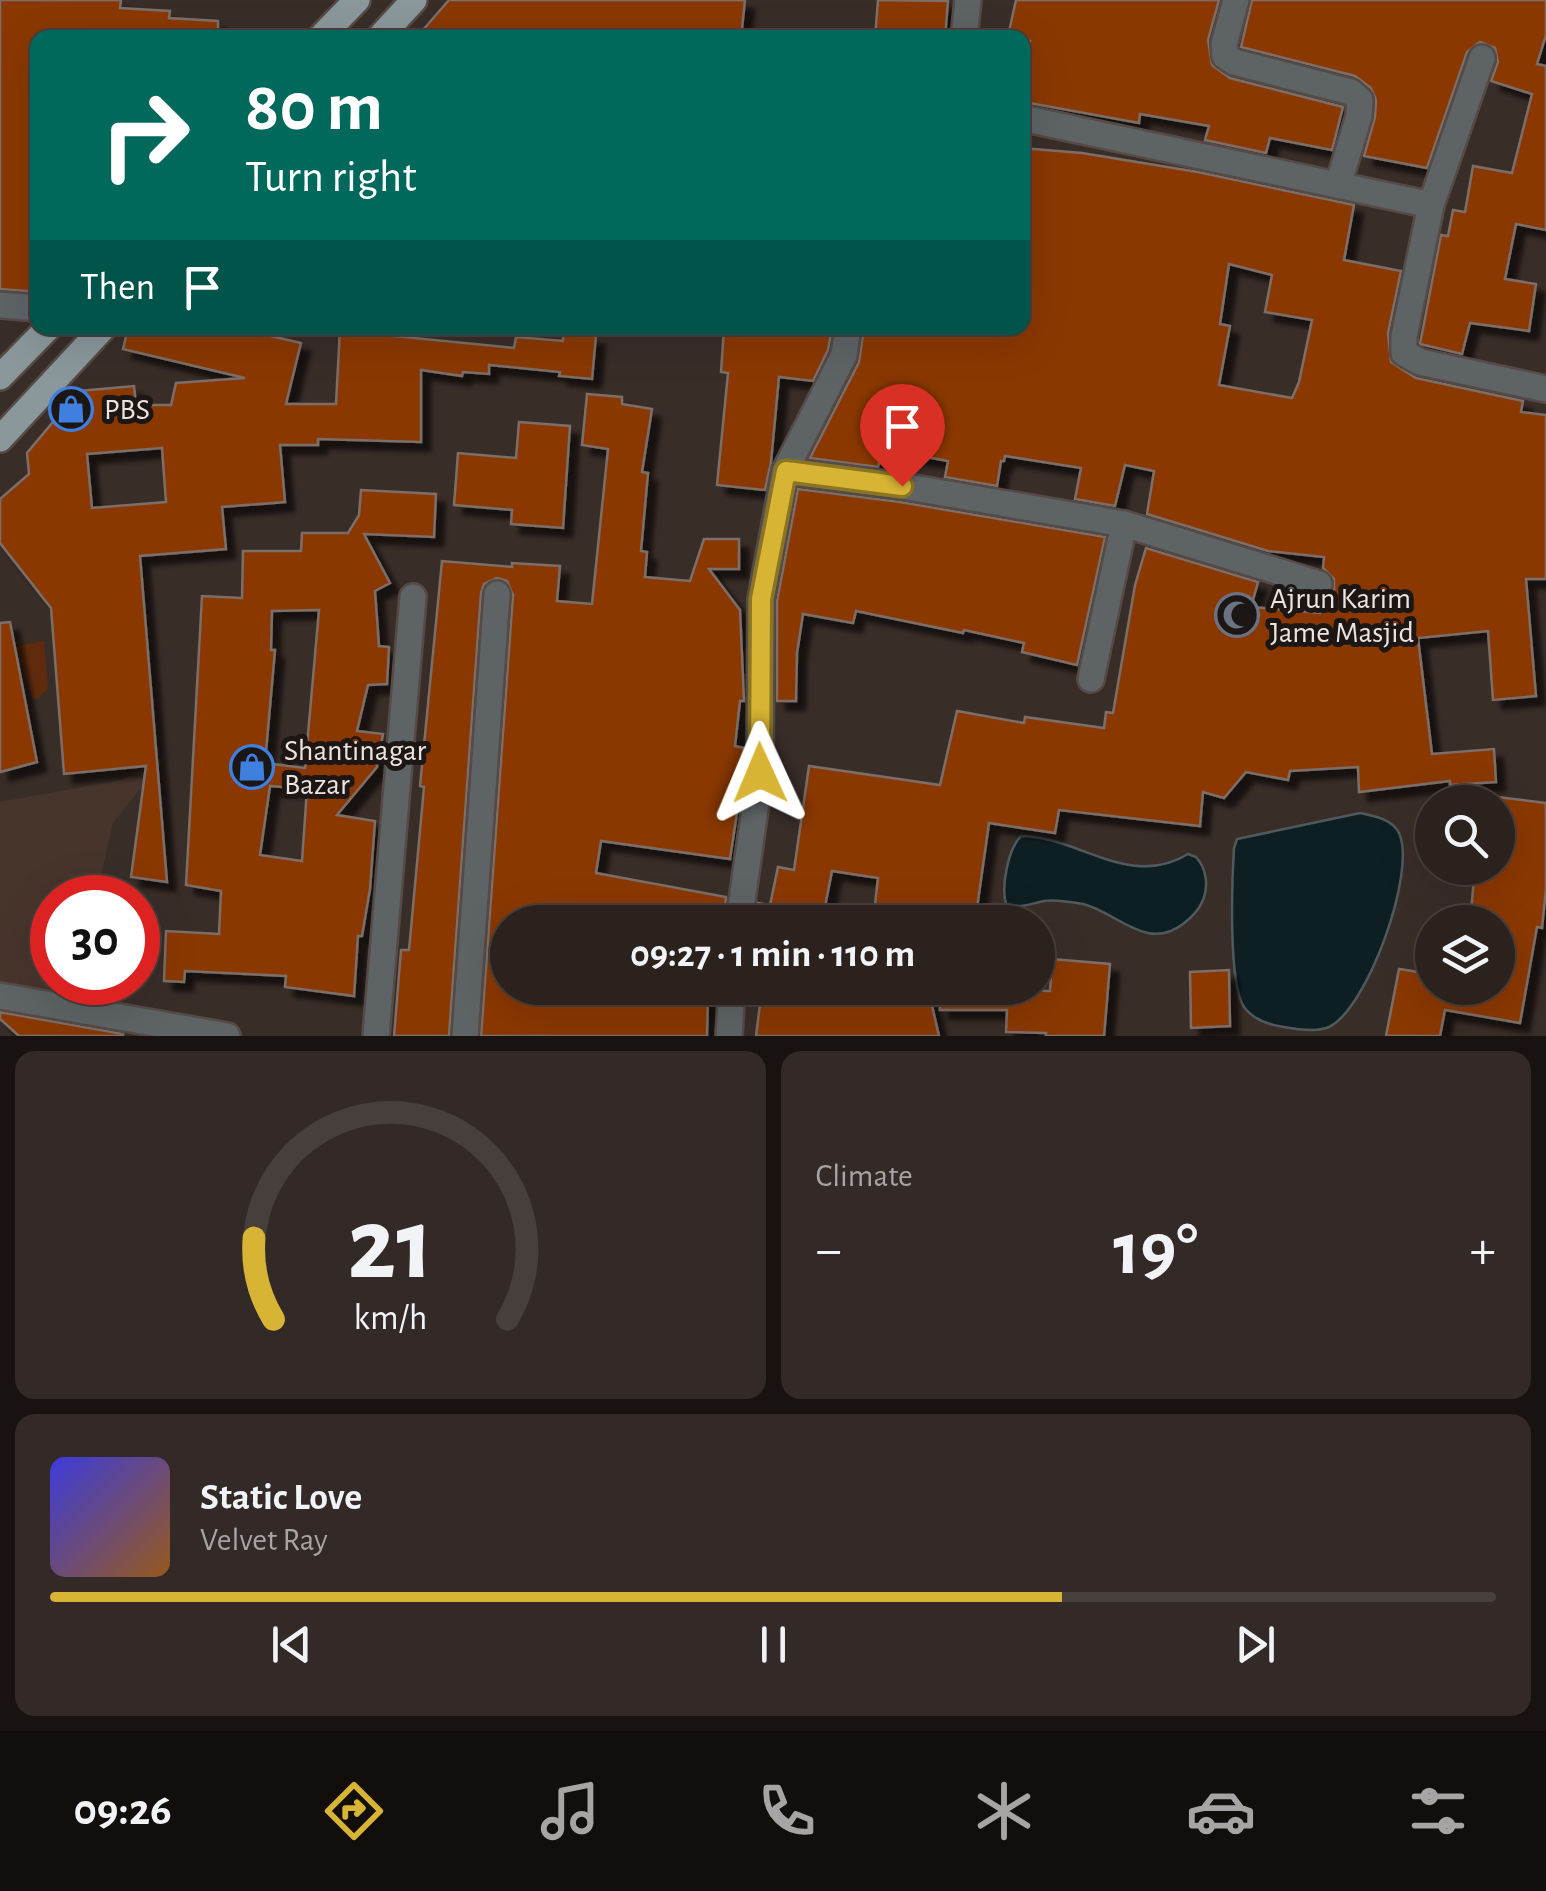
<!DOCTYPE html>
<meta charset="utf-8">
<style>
:root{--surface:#2b221e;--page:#332a27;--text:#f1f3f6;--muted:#a6a4a4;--line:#473f3c;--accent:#d7b434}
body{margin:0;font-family:"Alegreya Sans",sans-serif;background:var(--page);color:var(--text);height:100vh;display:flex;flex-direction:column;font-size:38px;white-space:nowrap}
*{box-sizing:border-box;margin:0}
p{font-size:32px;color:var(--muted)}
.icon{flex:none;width:55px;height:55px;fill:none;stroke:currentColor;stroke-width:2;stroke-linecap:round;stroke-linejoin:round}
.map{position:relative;height:1036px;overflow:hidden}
.drawer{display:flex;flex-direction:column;gap:15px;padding:15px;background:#181310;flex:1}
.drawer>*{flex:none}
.guide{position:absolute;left:30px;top:30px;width:1000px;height:305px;border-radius:20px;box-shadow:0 10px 40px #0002,0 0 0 2px var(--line);background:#00695c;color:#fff;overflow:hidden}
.fabs{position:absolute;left:1415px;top:785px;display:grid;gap:20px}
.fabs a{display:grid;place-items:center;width:100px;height:100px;border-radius:50%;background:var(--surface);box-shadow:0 10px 40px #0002,0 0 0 2px var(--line);font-size:50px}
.speed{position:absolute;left:30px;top:875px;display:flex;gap:20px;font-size:50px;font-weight:700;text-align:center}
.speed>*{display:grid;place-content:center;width:130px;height:130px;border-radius:50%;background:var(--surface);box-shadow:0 10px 40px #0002,0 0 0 2px var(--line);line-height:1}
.speed .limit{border:15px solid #d22;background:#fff;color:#111}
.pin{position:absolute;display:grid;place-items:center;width:85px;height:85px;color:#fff;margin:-102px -42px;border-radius:50% 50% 50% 0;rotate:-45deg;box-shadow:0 0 10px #0007}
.pin .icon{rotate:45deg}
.me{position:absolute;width:110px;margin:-55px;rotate:359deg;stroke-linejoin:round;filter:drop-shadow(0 0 8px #0008)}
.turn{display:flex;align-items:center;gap:35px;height:210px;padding:0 50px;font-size:45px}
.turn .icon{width:130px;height:130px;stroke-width:2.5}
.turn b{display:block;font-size:70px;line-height:85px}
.then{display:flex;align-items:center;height:95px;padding:0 50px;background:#0003;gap:20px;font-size:38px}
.big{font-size:75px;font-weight:700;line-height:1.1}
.drawer .card{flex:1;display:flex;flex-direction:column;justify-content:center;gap:15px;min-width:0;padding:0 35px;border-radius:20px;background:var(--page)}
.drawer .dial{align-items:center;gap:0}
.dial svg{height:260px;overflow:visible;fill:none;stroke:var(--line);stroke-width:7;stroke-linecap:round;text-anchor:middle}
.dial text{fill:var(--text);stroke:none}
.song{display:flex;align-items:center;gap:30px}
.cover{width:120px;height:120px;border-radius:15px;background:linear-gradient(135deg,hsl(240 70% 55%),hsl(30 70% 35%))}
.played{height:10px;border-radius:5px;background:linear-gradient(90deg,var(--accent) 70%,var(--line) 70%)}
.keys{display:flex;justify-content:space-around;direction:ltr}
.heat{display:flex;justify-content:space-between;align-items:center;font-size:55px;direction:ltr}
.drawer .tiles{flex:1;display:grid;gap:15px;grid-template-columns:1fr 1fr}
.card:last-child{grid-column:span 2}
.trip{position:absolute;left:490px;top:905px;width:565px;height:100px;border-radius:50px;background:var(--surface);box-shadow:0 10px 40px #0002,0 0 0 2px var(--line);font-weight:700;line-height:100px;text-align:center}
.tab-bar{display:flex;height:160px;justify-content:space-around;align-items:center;background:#110e0c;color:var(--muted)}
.tab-bar .icon{width:70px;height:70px}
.tab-bar .selected{color:var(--accent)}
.tab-bar b{font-size:45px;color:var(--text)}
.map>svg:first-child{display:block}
.built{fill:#47352c}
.green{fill:#602b0d}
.water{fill:#0e1f23;stroke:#505a5c;stroke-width:2.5}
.building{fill:#8a3904;stroke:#7b6e67;stroke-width:2.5;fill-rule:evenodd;filter:url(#shadow)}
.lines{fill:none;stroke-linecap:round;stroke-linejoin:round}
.minor-casing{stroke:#554a45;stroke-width:30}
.major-casing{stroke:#554a45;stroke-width:30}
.minor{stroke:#5e6466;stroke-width:25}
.major{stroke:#8a989c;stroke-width:25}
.route-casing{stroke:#8c7522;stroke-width:25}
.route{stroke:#d7b434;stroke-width:18}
.labels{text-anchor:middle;stroke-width:10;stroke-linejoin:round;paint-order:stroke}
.poi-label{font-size:30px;fill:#ebe3e0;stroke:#1c1714;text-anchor:start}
</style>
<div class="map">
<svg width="1546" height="1036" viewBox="0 0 1546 1036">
<defs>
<filter id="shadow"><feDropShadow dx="9" dy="9" stdDeviation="2.5" flood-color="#0009"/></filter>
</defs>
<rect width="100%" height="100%" fill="#392d28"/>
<polygon class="built" points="166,757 113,823 96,897 52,898 52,982 77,983 73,1004 0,989 0,802 121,780"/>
<polygon class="green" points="44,641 48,689 34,701 14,646"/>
<g class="water">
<path d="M1360,813C1374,816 1392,819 1399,833C1417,872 1367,1009 1329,1027C1318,1032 1295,1029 1284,1027C1269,1025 1253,1019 1244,1007C1228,984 1232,878 1234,848L1237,839Z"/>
<path d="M1021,836C1078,836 1130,890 1188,854L1196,857C1206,868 1209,885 1203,900C1199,910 1191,918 1183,924C1146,952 1117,912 1083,904C1072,902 1055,899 1044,901C1029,904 1021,909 1006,904C1001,886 1008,849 1021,836Z"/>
</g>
<g class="building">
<polygon points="0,0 121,0 120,8 170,11 169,18 218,21 218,38 38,38 38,292 0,289"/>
<polygon points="449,0 745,0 741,38 416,38"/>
<polygon points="878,0 948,1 945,38 875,38"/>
<polygon points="1016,0 1219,0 1208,40 1212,65 1230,78 1343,107 1332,150 1270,138 1266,153 1205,140 1209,126 1140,114 1139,123 1024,102 1030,41 1008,36"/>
<polygon points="1252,0 1546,0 1546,35 1537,64 1546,66 1546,230 1516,224 1505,279 1536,284 1529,331 1470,323 1462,354 1420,344 1441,235 1448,236 1453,210 1465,212 1473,166 1512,173 1532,94 1491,81 1498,62 1495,48 1480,42 1467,52 1427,168 1364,156 1375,117 1376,100 1371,88 1355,76 1241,47"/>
<path d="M1022,148L1082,153L1198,172L1354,205L1344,260L1401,271L1388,333L1391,362L1416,378L1523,401L1521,412L1546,415V579H1526L1536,696L1493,700L1488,631L1418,638L1432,754L1494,749L1496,782L1450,785V781L1359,792L1358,767L1290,771L1288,780L1246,772L1224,798L1203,792L1200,826L1059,810L1055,833L989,823L975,922H873L878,878L832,871L822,922H755L758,903L770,905L778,867L794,870L809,766L940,785L957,711L1024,723L1025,717L1104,728L1106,712L1113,713L1135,585L1146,548L1258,582L1251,607L1320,613L1321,600L1334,590V579L1323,568L1324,557L1268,551L1147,514L1154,471L1125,465L1115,506L1075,499L1081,468L1005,456L1004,461H1001L997,486L945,477L948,461L882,449L878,467L810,458L859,362L864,328H1022ZM1229,264L1272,275L1265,312L1312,320L1299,382L1292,398L1219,385L1230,326L1220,324Z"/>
<path d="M128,328H236L301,343L286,404H336L340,328H384L383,335L514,348L516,337L563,341V333L596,336L592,379L559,376L560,372L489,365V374L463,372L462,376L421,370V442L318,439V445H280L285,502L222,507L226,549L140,556L167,882L131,877L146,766L64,774L51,608L0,543V499L29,474L27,453L79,391L134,386L136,405H171L176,383L245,378L123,349ZM162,448L166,502L92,508L87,454Z"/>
<polygon points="724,328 832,328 828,350 813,381 779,377 771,462 765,490 717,485 728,373 721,372"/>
<polygon points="587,394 622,397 622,404 652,409 642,472 648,473 641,551 647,552 645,577 690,581 704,539 739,539 739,569 709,569 740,610 744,701 740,701 735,746 744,748 744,767 730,859 601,841 596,873 726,897 723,922 508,922 508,988 653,988 653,996 708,996 707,1036 481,1036 513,595 507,581 497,578 484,584 481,593 449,1036 394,1036 401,950 409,950 424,787 420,786 442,561 512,567 512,563 560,566 557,601 592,604 608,449 582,445"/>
<polygon points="519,422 570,426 563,528 511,524 512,510 454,505 458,453 516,458"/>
<polygon points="798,489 900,502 1105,537 1077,665 1022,652 1024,643 964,630 963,633 856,611 853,623 803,614 797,653 796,701 777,701 777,601"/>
<path d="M361,490L436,494L434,537L364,534L390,583L375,591L379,646L389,647L387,684L368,685L357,731L383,734L377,767L337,815L375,821L370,889L362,936H358L354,996L285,987L286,976L185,971L184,982L164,981L166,931L219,934L221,891L186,885L202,596L242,598L243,551H301L302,533H348L359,515ZM319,610L305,768L265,763L275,650H271L272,611ZM270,786L307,789L302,861L260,855Z"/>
<polygon points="10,622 37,762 0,772 0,623"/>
<polygon points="1498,797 1546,803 1546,889 1542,928 1537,927 1520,1023 1445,1010 1440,1036 1386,1036 1399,969 1432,974 1432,988 1498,988 1498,922 1470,922 1475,868 1498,868"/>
<polygon points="1052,959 1110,964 1104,1036 1046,1036 1046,1033 1006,1032 1007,1010 940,1010 940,988 1050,991"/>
<polygon points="1229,970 1230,1026 1191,1028 1190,972"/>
<polygon points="762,988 856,988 854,1001 891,1006 930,997 939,1036 756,1036"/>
<polygon points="0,1012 123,1034 123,1036 19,1036 0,1019"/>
</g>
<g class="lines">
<g class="minor-casing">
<g id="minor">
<polyline points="1236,0 1224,44 1225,56 1234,62 1351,92 1360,100 1359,116 1338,185"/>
<polyline points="964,38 968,0"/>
<polyline points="1482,58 1431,205 1404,336 1404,353 1420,362 1546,389"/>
<polyline points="1022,118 1431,205"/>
<polyline points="0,305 38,308"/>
<polyline points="785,471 902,486 1124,524 1319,584"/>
<polyline points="1091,679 1124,524"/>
<polyline points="739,922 760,773 761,599 785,471 844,355 848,328"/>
<polyline points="0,996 227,1036"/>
<polyline points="376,1036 413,597"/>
<polyline points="465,1036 497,594"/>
<polyline points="729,1036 732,988"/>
</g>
</g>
<g class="major-casing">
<g id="major">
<polyline points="320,38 357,0"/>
<polyline points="379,38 414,0"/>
<polyline points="0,377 48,328"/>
<polyline points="0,439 103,328"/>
</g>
</g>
<use href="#minor" class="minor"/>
<use href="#major" class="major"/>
</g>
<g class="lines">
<g class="route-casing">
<polyline id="route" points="760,773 761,599 786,471 902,486"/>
</g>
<use href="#route" class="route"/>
</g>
<defs>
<g id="shop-ring" transform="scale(2.25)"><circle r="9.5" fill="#1c1714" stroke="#3f7fe0" stroke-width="1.5"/><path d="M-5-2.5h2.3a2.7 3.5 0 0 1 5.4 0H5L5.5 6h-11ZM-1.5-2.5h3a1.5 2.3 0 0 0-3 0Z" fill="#3f7fe0"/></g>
<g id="mosque-ring" transform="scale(2.25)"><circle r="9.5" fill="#1c1714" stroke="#6b7280" stroke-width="1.5"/><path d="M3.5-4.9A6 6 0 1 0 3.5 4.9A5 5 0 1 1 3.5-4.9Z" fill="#6b7280"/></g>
</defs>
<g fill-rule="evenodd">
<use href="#shop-ring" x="71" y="409"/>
<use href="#mosque-ring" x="1237" y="615"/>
<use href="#shop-ring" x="252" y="767"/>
</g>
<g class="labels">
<g class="poi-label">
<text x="104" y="419">PBS</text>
<text x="1270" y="608">Ajrun Karim<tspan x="1270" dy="34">Jame Masjid</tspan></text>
<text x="284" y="760">Shantinagar<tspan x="284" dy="34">Bazar</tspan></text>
</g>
</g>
</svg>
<div class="fabs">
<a><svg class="icon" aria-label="search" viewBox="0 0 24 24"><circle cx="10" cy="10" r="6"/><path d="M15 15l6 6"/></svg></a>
<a><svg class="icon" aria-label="layers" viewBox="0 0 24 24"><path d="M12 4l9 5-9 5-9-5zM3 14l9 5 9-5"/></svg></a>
</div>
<div class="speed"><div class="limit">30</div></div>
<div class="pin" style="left:902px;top:486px;background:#d93025"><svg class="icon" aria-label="arrive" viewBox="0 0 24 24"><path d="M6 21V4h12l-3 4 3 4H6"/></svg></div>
<svg class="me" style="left:760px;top:773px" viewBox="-20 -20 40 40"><path d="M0-17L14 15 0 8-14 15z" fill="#d7b434" stroke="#fff" stroke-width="4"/></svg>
<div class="trip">09:27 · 1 min · 110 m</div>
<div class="guide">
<div class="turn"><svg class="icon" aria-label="right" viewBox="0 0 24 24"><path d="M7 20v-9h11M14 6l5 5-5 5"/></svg><div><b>80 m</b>Turn right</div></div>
<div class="then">Then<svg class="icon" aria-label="arrive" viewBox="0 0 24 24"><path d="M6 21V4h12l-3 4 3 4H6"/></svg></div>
</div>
</div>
<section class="drawer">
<div class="tiles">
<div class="card dial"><svg viewBox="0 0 100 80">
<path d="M14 69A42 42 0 1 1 86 69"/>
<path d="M14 69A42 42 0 0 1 8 44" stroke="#d7b434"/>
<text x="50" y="56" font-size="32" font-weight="700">21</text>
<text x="50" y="72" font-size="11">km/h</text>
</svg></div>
<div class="card"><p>Climate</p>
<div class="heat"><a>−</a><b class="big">19°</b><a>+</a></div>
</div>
<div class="card">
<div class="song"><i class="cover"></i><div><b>Static Love</b><p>Velvet Ray</p></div></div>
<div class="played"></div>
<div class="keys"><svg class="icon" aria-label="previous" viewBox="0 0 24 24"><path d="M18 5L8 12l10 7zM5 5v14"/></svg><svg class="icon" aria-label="pause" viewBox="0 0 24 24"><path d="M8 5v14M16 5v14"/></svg><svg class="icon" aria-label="next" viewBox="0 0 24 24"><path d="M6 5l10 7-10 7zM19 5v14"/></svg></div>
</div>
</div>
</section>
<nav class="tab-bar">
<b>09:26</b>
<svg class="icon selected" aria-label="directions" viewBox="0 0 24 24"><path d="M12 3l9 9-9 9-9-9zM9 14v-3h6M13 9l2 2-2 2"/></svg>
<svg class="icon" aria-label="music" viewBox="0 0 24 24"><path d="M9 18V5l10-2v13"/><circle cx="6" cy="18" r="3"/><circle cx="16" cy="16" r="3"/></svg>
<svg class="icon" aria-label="phone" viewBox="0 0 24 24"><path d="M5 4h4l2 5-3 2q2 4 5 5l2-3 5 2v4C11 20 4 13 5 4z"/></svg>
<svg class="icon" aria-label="climate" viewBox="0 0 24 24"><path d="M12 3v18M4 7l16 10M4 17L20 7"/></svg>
<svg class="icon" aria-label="car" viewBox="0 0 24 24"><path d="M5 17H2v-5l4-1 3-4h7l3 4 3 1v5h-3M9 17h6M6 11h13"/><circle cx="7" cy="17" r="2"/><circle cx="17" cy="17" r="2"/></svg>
<svg class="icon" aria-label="filters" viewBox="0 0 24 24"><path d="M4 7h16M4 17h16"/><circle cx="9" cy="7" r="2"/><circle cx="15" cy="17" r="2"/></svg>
</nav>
